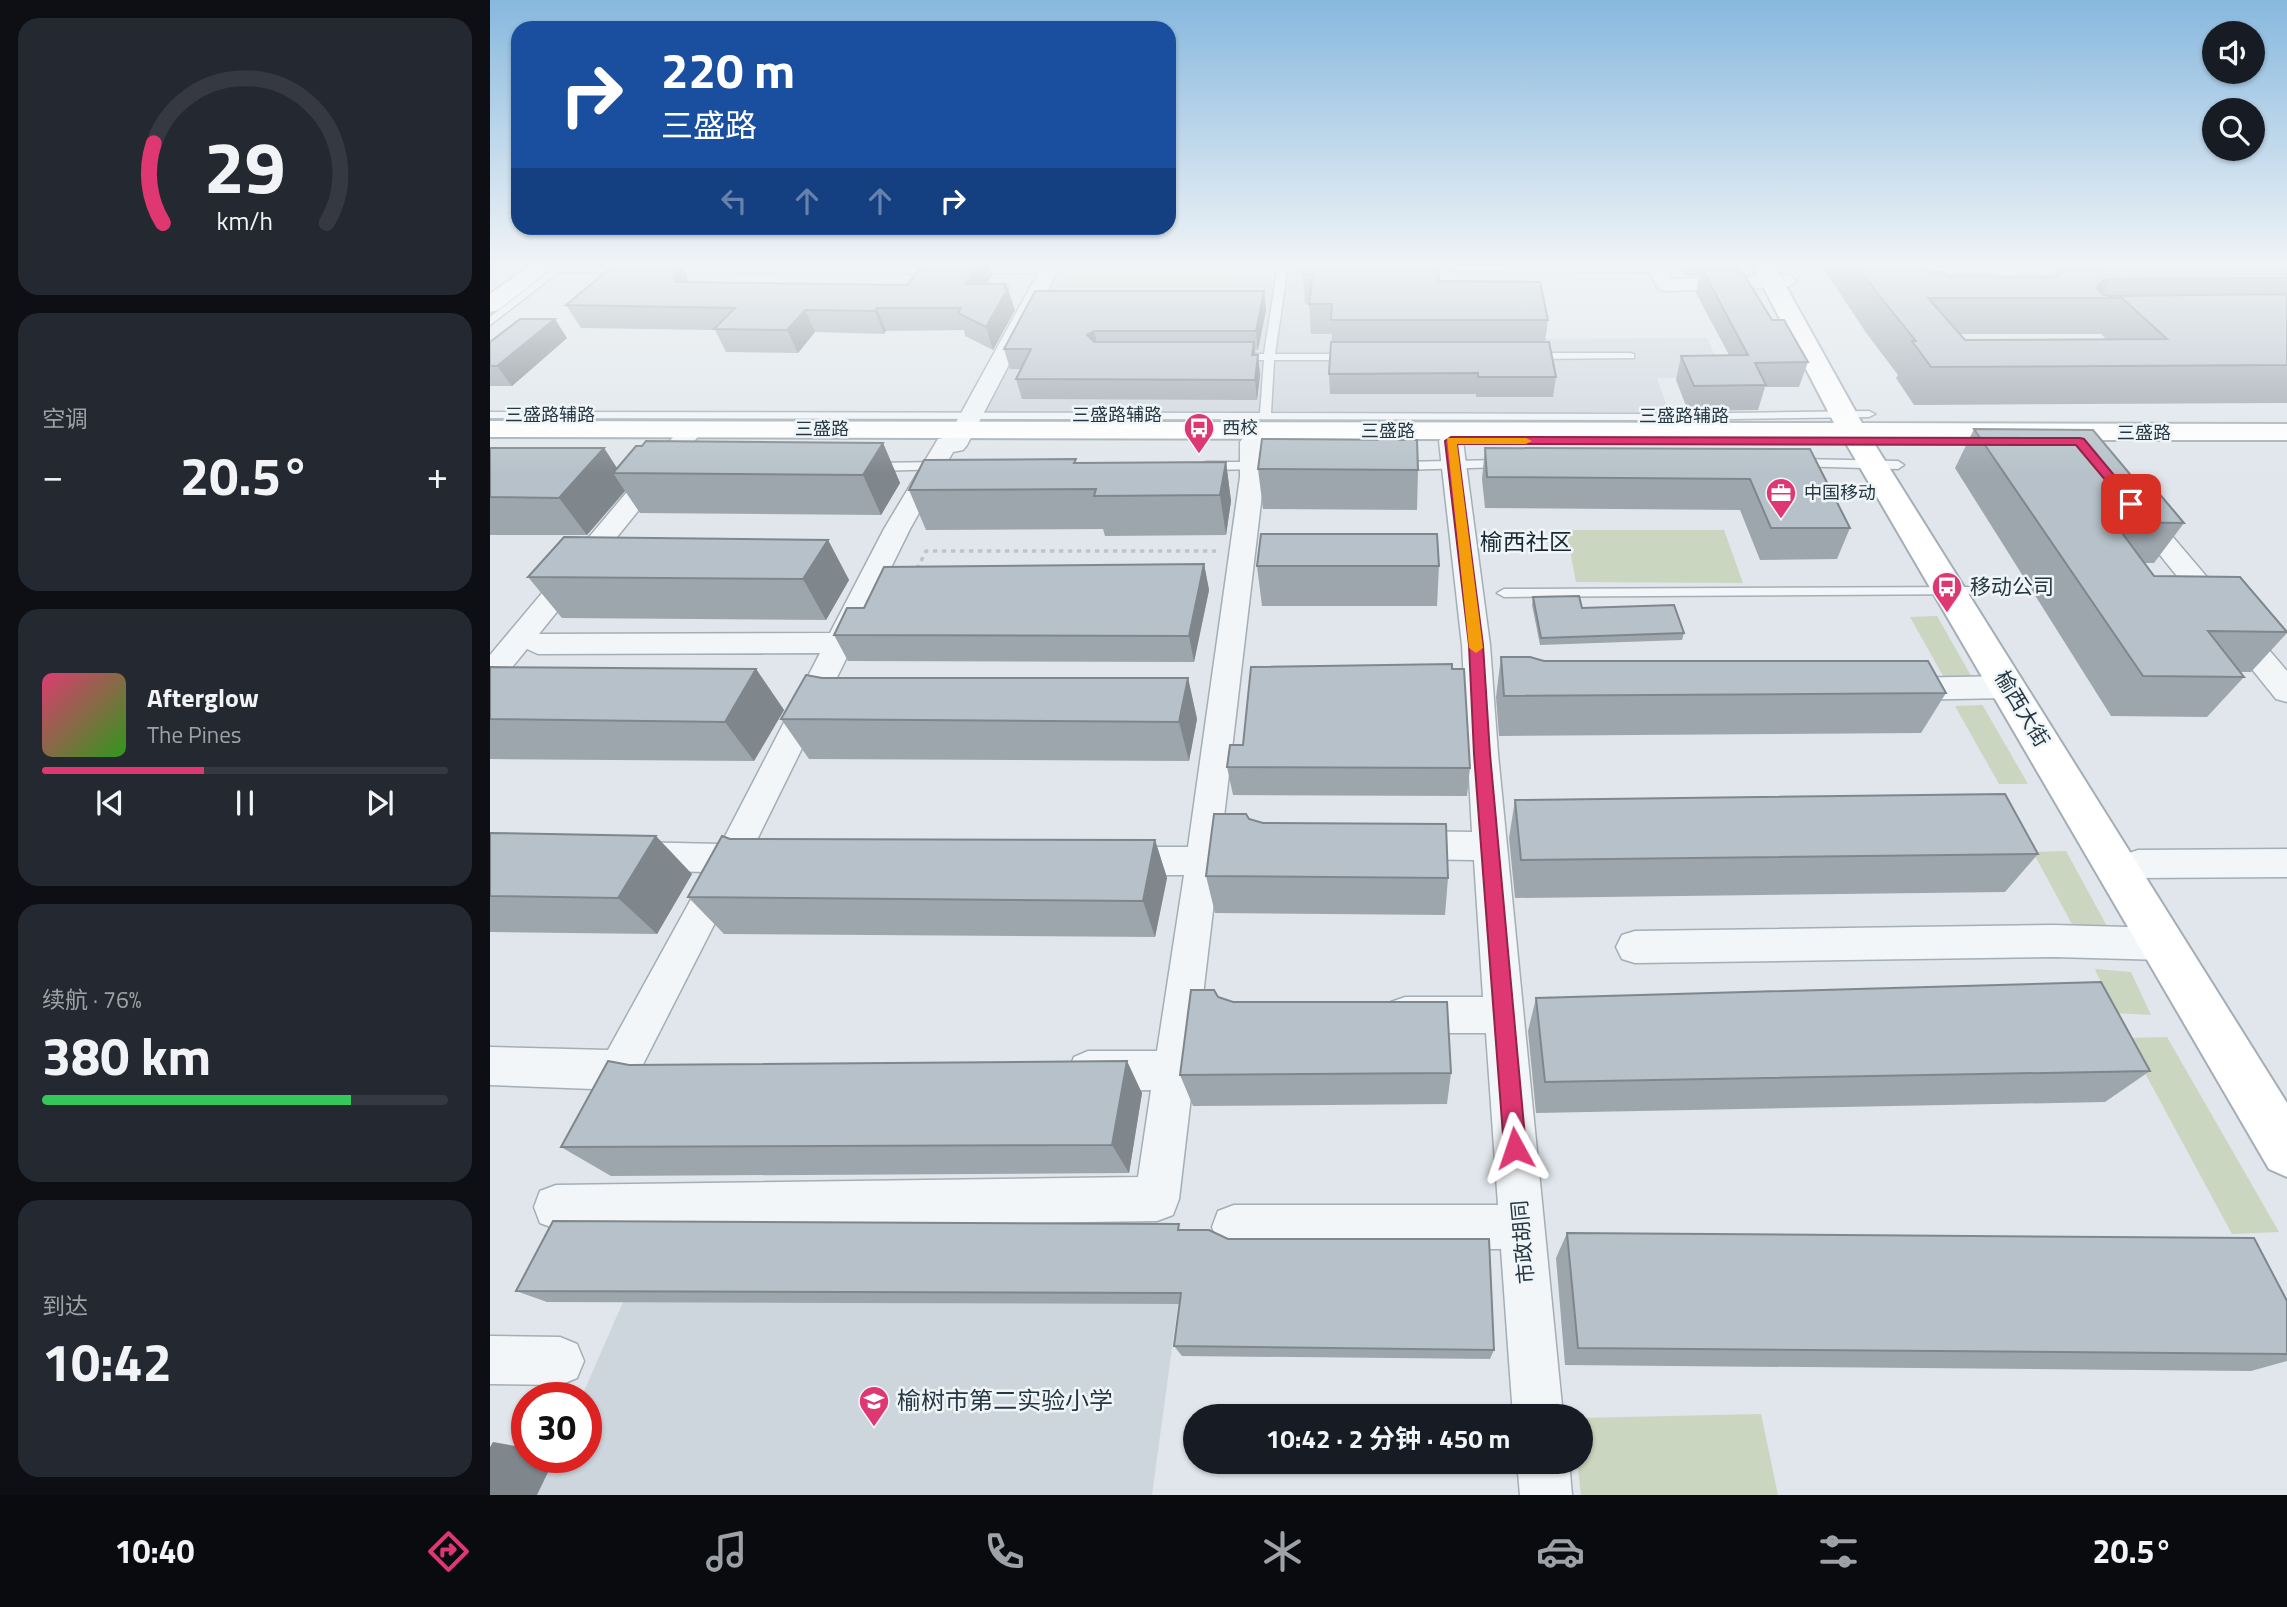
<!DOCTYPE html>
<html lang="zh">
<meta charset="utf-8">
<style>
:root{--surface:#171b24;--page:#242831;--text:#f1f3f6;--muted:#9ea1a6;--line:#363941;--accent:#de3771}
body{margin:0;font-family:"Titillium Web","Noto Sans SC",sans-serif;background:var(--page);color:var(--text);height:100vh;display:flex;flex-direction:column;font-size:26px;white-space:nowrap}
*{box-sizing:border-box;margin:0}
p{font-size:23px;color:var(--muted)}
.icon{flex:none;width:38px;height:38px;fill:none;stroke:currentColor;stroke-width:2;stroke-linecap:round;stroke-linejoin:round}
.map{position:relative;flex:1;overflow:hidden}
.sheet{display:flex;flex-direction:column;gap:18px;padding:18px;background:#0d0f14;width:490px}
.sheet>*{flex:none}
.guide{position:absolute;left:21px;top:21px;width:665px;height:214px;border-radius:21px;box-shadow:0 2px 5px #0004;background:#1a4fa0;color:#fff;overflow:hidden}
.controls{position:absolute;left:1712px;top:21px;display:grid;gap:14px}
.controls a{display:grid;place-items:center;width:63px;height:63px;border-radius:50%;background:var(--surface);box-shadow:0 2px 5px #0004;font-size:35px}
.speed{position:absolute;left:21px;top:1382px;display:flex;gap:14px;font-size:35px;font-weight:700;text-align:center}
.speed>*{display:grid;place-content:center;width:91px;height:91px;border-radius:50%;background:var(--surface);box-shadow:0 2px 5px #0004;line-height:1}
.speed .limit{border:10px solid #d22;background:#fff;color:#111}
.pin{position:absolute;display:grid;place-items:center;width:60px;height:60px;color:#fff;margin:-30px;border-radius:14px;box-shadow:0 4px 10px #0006}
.me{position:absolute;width:77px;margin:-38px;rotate:355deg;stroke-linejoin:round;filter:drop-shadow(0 0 5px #0008)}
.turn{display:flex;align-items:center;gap:24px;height:147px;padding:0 35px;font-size:32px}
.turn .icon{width:91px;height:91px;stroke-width:2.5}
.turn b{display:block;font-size:49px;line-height:60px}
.lanes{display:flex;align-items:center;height:66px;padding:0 35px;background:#0003;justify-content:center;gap:35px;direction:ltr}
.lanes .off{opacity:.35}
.big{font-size:52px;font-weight:700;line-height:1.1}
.sheet .tile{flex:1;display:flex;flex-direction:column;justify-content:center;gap:10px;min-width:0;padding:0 24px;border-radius:21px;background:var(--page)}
.sheet .dial{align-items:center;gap:0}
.dial svg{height:182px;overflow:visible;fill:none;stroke:var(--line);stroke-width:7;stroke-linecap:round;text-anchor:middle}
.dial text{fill:var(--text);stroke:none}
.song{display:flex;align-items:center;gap:21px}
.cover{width:84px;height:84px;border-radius:10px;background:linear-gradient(135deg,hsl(340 70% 55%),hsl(110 70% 35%))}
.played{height:7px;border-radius:4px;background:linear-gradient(90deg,var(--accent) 40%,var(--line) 40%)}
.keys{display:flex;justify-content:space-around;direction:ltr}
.heat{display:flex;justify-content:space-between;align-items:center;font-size:38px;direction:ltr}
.charge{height:10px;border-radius:5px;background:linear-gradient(90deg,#34c759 76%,var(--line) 0)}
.trip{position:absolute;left:693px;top:1404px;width:410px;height:70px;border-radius:35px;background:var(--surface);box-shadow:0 2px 5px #0004;font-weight:700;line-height:70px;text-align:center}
.menu{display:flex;height:112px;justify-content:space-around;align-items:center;background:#090b0e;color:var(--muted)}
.menu .icon{width:49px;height:49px}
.menu .selected{color:var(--accent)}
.menu b{font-size:32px;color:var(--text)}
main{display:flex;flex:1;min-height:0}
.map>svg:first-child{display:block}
.built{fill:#ced6dd}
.green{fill:#cad6c0}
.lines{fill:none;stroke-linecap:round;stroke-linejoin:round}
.lane-casing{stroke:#a4aeb6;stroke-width:3}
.street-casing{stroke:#a4aeb6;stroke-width:3}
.secondary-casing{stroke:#a4aeb6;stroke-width:4}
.path{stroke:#bec4c9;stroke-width:3.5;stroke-dasharray:4.5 4.5;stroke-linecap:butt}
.lane{fill:#f3f6f8;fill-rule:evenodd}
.street{fill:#f3f6f8;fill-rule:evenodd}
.secondary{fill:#fff;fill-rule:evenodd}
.wall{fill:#9da6ad;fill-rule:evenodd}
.shaded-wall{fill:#7f878d}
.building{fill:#b6c1c9;stroke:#7f878d;stroke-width:2;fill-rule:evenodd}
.route{fill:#de3771;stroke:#902449;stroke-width:2}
.slow{fill:#f59e0b}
.labels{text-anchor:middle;stroke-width:5;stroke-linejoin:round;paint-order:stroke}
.far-street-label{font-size:18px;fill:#263744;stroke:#f0f5f8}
.far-poi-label{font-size:18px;fill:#263744;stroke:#f0f5f8;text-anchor:start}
.poi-label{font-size:21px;fill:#263744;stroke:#f0f5f8;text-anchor:start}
.street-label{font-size:21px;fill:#263744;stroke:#f0f5f8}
.neighbourhood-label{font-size:23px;fill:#192835;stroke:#f0f5f8}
.near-poi-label{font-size:24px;fill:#263744;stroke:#f0f5f8;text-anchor:start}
</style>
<main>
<section class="sheet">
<div class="tile dial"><svg viewBox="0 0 100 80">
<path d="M14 69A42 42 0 1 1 86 69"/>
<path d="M14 69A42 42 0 0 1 10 34" stroke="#de3771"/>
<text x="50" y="56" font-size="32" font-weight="700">29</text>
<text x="50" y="72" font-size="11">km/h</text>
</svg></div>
<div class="tile"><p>空调</p>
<div class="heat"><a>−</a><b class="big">20.5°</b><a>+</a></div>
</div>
<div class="tile">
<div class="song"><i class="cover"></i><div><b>Afterglow</b><p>The Pines</p></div></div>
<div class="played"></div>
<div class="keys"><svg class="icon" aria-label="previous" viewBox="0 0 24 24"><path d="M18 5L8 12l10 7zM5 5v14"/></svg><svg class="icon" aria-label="pause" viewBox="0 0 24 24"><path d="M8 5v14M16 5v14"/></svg><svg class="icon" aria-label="next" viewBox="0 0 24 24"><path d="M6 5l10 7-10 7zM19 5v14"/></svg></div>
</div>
<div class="tile"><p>续航 · 76%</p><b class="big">380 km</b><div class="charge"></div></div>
<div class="tile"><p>到达</p><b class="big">10:42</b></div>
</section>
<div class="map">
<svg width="1797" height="1495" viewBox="0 0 1797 1495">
<rect width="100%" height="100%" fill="#e0e6eb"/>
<g class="built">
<polygon points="562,265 949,265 953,316 963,339 1217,338 1235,378 1167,378 1179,412 486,414"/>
<polygon points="133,1302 688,1304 662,1495 47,1495 65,1458 96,1458 96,1398 91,1398"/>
</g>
<g class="green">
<polygon points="592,265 741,265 727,309 573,309"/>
<polygon points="1076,530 1234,530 1253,583 1086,582"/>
<polygon points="1447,616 1484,681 1456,681 1420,617"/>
<polygon points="1493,705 1493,706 1538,784 1509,784 1465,706"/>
<polygon points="1576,851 1618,928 1584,928 1543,852"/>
<polygon points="1605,969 1641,972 1661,1015 1624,1013"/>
<polygon points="1677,1037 1789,1232 1742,1234 1636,1038"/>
<polygon points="1271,1414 1288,1495 1091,1495 1087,1461 1090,1461 1090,1418"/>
</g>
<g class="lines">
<g class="lane-casing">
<g id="lane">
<polygon points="68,265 78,265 0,325 0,317"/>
<polygon points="788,265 798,265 785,354 859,354 864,357 859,360 784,360 781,413 1178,414 1379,411 1385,414 1379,417 1178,420 0,418 0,412 770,413 774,360 748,360 743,357 748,354 774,354"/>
<polygon points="1140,353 1144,354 1144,358 1042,359 1037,356 1042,353"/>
<polygon points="1308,459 1408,461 1414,465 1408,469 1304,466 1302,463"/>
<polygon points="1012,460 1016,461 1016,467 909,470 903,466 909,462"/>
<polygon points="452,462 458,466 456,469 384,471 378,467 384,463"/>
<polygon points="771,462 777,466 775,469 716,470 710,466 716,462"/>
<polygon points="1484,587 1489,588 1491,591 1489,594 1014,597 1007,593 1014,589"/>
</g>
</g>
<g class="street-casing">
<g id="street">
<polygon points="62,265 571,265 477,445 473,450 463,452 420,529 258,858 143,1084 129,1090 0,1085 0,1047 118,1050 216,872 141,870 129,866 124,856 129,846 141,842 231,844 330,653 48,654 37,649 10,682 0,685 0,655 194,424 210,424 213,429 210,434 49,634 340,633 394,529 448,439 458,437 548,273 69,272 63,271"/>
<polygon points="958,265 1175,265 1182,279 1298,275 1307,281 1298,287 1175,291 1168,289 1160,272 966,271 960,270"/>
<polygon points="1407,265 1519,265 1557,304 1547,310 1535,308 1534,302 1507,273 1414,273 1408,272 1405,268"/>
<polygon points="961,434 969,436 973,441 1000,645 1008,754 1073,1416 1023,1416 1011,1249 744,1249 728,1243 722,1227 728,1211 744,1205 1008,1205 996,1033 915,1033 901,1028 896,1015 901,1002 915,997 993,997 984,860 913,859 901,855 896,845 901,835 913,831 982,832 972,645 949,441 953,436"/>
<polygon points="762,435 770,437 774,442 774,477 689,1199 683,1215 667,1221 66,1229 50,1223 44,1207 50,1191 66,1185 648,1177 661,1090 598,1091 584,1085 578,1071 584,1057 598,1051 667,1051 694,875 630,875 618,871 613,861 618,851 630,847 698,847 750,477 750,442 754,437"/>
<polygon points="1650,506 1659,509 1797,671 1797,702 1786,699 1641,519 1637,514 1641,509"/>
<polygon points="1518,676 1529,679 1533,687 1529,695 1518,698 1412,700 1401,697 1397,689 1401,681 1412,678"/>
<polygon points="1797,849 1797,877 1648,878 1636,874 1631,864 1636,854 1648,850"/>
<polygon points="1564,925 1674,928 1687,932 1692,944 1687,956 1674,960 1564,957 1145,963 1132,959 1126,947 1132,935 1145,931"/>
<polygon points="0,1336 70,1337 87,1344 94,1361 87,1378 70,1385 0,1384"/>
<polygon points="1027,1461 1079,1461 1082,1495 1030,1495"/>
</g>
</g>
<g class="secondary-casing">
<g id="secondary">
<polygon points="41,265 66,265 8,310 0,312 0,294"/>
<polygon points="1262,265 1284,265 1372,423 1797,424 1797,440 1382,440 1797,1103 1797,1177 1779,1169 1354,440 0,437 0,421 1344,423"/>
</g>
</g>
<polyline class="path" points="427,569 436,551 726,551"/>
<use href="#lane" class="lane"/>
<use href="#street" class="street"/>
<use href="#secondary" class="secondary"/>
</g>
<g class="wall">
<polygon points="814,265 949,281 1058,320 1055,342 1066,377 1063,397 986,397 986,394 840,394 839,374 842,334 821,334 819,304 815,304 813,274"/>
<polygon points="1190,265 1235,265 1234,269 1282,320 1318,362 1309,387 1275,387 1268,410 1198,411 1186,380 1191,356 1239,355 1206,293 1210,275 1197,276"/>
<path d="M1331,265H1434L1440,272L1458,276L1564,277L1570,265H1797V403L1424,405L1406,378L1408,375L1377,334ZM1470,334H1611L1617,340H1475Z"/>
<polygon points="197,275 197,282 417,285 502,276 496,284 516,284 525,310 503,350 475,336 474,330 396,331 394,334 325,332 308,353 236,352 225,330 91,328 76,305"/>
<polygon points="545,291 776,310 768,350 765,350 766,355 768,355 770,375 767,400 532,399 526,379 531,369 520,369 514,349"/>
<polygon points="77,338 22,386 0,386 0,342"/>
<polygon points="1484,429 1649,485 1694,523 1664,563 1655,563 1664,576 1797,630 1797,633 1761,672 1750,672 1754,677 1717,717 1621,716 1465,468"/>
<polygon points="393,443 410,483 391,515 150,513 135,491 97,535 0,535 0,448 114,448 127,468"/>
<polygon points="995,448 1320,449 1360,528 1347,559 1270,560 1250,510 995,508 992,479"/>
<polygon points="736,462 741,501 736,535 615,536 613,529 436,530 419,490 587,463"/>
<polygon points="768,469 928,470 927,510 773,509"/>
<polygon points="338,540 359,580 336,620 72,618 38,577"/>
<polygon points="714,564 719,590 704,662 358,661 344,635 374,608"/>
<polygon points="767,566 949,566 947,606 772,606"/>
<polygon points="1043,597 1092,608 1194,633 1192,640 1050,645 1042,605"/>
<polygon points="1011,657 1054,661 1456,693 1431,733 1009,736 1006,697"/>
<polygon points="0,667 266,669 294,710 264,761 0,759"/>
<polygon points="698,678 707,719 699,761 319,759 291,719"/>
<polygon points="737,767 980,768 977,796 743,795"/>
<polygon points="1025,800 1548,854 1515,892 1025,898 1019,838"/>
<polygon points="759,819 958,878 955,915 725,913 716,876"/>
<polygon points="0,833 202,874 167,934 0,932"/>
<polygon points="240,839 665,840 677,878 665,937 234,934 198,897"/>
<polygon points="728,997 961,1073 957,1104 703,1106 690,1075"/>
<polygon points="1046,998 1660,1071 1615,1102 1046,1113 1038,1031"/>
<polygon points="652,1093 639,1173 121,1176 71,1147"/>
<polygon points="692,1230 1004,1350 1000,1359 692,1356 684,1346 689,1304 57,1302 26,1291"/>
<polygon points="1077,1233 1797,1354 1797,1361 1761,1371 1075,1365 1066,1258"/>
</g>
<g class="shaded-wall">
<polygon points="185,265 192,265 197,275 197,304 185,282"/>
<polygon points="488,265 499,265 502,276 482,306 475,284"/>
<polygon points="1620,279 1610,298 1607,288 1612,281"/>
<polygon points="516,284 525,310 503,350 496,327"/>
<polygon points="774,291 776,310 768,350 766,331"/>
<polygon points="387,308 396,331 394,334 385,311"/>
<polygon points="315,310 325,332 308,353 297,330"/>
<polygon points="65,319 77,338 22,386 7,366"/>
<polygon points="604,331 609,350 597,335"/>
<polygon points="764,342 766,362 762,355"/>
<polygon points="768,355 770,375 767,400 765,380"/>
<polygon points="393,443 410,483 391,515 373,475"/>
<polygon points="114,448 130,473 123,473 135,491 97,535 69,498"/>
<polygon points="736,462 741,501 736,535 730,495"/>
<polygon points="338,540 359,580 336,620 313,579"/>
<polygon points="714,564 719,590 704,662 699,636"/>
<polygon points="266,669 294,710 264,761 235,722"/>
<polygon points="698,678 707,719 699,761 689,722"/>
<polygon points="166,836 202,874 167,934 128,898"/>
<polygon points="665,840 677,878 665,937 653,901"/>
<polygon points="637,1061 652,1093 639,1173 622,1145"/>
<polygon points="3,1442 37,1448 37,1458 65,1458 47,1495 0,1495 0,1447"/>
</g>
<g class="building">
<polygon points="124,265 185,265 185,282 417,285 433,265 488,265 475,284 516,284 514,288 518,288 496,327 468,313 471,308 387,308 385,311 315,310 297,330 224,329 245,308 76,305"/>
<polygon points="814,265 947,265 949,281 1050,282 1058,320 841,320 842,304 819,304 823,274 813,274"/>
<path d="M1367,265H1434L1440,272H1453L1458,276L1565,277L1575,271H1611L1604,265H1797V278L1620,279L1612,281L1607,288L1612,294L1620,296L1797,294V365L1441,367L1422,341H1426L1391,298ZM1438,298H1632L1677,339L1475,340Z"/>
<polygon points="1247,268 1249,273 1253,273 1282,320 1294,320 1318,362 1265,363 1276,385 1204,386 1191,356 1258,355 1212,269"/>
<polygon points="545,291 774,291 766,331 604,331 597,335 604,342 764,342 762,355 768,355 765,380 526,379 541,349 514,349"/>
<polygon points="30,319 65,319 7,366 0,366 0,342"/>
<polygon points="841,342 1059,342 1066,377 988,377 988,373 839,374"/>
<polygon points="1484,429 1603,430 1649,485 1662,485 1694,523 1624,522 1664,576 1750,577 1797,632 1718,631 1754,677 1653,676"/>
<polygon points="772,439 927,440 928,470 768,469"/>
<polygon points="156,441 393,443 373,475 123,473 146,446 152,446"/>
<polygon points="0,448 114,448 69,498 0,497"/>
<polygon points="995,448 1320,449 1360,528 1281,528 1260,479 997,477"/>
<polygon points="586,459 584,463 736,462 730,495 604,496 606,489 419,490 434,460"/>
<polygon points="771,534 947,534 949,566 767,566"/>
<polygon points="74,537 338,540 313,579 38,577"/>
<polygon points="714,564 699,636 344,635 357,608 374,608 394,567"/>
<polygon points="1089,596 1092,608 1184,605 1194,633 1051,638 1043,597"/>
<polygon points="1011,657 1040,657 1054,661 1438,661 1456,693 1014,696"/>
<polygon points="962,664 962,669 974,669 980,768 737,767 740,745 753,745 761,667"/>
<polygon points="0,667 266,669 235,722 0,719"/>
<polygon points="316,675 332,678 698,678 689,722 291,719"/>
<polygon points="1515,794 1548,854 1031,860 1025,800"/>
<polygon points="724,814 756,814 759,819 773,823 956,824 958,878 716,876"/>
<polygon points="0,833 166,836 128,898 0,896"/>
<polygon points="232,836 240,839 665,840 653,901 198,897"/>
<polygon points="1611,982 1660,1071 1055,1082 1046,998"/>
<polygon points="701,990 724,990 728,997 743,1002 957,1002 961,1073 690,1075"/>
<polygon points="118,1061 139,1065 637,1061 622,1145 71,1147"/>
<polygon points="63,1221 689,1224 688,1230 719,1230 738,1239 999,1239 1004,1350 684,1346 691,1293 26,1291"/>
<polygon points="1077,1233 1764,1238 1797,1301 1797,1354 1088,1348"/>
</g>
<linearGradient id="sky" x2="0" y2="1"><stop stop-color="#87b8de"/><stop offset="0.56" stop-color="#f1f4f6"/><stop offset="1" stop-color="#f1f4f6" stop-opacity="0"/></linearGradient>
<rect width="1797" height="474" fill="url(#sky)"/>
<polygon class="route" points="961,437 1590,438 1594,439 1648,504 1646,506 1637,506 1586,445 967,444 993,645 1000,754 1036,1148 1032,1155 1025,1158 1017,1155 1014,1148 984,754 979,645 955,441"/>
<polygon class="slow" points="957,438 1036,438 1042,441 1036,444 967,444 993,648 986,653 979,648"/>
<defs>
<g id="bus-pin" transform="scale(1.575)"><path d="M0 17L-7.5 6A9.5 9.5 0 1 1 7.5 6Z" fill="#de3771" stroke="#f0f5f8"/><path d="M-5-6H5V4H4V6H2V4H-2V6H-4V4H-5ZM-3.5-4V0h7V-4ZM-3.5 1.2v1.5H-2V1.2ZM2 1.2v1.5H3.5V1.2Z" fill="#fff"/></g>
<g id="office-pin" transform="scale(1.575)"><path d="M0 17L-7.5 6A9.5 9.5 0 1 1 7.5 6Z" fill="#de3771" stroke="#f0f5f8"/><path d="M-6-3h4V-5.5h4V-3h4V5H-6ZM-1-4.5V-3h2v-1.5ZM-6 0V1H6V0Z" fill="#fff"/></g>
<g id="school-pin" transform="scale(1.575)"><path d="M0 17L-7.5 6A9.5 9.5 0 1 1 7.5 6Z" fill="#de3771" stroke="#f0f5f8"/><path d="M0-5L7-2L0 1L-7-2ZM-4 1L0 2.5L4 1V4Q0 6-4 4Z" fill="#fff"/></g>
</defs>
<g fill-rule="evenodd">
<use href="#bus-pin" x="709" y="428"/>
<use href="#office-pin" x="1291" y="493"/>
<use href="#bus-pin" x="1457" y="587"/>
<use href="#school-pin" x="384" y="1401"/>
</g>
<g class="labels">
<g class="far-street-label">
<text x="60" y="421">三盛路辅路</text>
<text x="627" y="421">三盛路辅路</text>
<text x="1194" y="422">三盛路辅路</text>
<text x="332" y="435">三盛路</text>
<text x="898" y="437">三盛路</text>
<text x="1654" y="439">三盛路</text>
</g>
<g class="far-poi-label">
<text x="732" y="434">西校</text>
<text x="1314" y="499">中国移动</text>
</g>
<g class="poi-label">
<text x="1480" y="594">移动公司</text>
</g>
<g class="street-label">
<text transform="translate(1532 709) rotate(59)" y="7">榆西大街</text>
<text transform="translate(1033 1242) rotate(-95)" y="7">市政胡同</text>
</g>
<g class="neighbourhood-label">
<text x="1036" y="550">榆西社区</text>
</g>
<g class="near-poi-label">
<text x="407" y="1409">榆树市第二实验小学</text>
</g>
</g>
</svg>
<div class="controls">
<a><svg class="icon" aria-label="sound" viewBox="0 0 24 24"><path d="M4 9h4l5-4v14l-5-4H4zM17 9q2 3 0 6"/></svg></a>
<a><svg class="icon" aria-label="search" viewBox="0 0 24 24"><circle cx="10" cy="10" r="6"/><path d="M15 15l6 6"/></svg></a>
</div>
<div class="speed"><div class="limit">30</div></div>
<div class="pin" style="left:1641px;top:504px;background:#d93025"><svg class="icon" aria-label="arrive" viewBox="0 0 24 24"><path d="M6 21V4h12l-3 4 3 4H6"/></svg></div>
<svg class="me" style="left:1025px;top:1148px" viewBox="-20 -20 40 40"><path d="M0-17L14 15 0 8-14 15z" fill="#de3771" stroke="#fff" stroke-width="4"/></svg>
<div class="trip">10:42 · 2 分钟 · 450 m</div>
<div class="guide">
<div class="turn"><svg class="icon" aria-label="right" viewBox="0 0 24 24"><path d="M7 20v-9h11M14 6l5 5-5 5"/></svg><div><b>220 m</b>三盛路</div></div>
<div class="lanes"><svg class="icon off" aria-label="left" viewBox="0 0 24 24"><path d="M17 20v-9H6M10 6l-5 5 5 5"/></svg><svg class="icon off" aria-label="ahead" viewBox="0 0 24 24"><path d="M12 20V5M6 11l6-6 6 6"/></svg><svg class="icon off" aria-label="ahead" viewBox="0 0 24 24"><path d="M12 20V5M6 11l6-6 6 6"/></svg><svg class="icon" aria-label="right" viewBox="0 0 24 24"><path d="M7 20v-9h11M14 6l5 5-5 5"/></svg></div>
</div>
</div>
</main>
<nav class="menu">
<b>10:40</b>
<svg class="icon selected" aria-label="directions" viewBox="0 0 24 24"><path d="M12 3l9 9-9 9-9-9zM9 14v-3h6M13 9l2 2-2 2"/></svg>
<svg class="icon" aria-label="music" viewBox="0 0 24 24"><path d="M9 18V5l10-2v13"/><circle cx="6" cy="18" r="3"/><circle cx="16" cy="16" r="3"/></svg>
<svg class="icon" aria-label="phone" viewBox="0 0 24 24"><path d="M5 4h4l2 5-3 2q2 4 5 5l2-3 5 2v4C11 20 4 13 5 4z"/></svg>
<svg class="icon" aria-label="climate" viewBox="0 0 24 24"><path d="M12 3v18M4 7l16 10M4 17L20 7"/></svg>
<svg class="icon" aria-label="car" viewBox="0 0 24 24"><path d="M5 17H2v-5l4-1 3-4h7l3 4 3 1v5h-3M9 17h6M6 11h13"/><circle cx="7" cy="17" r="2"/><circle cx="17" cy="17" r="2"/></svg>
<svg class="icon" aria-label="filters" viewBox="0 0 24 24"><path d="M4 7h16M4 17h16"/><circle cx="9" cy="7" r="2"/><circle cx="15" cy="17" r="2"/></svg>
<b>20.5°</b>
</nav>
